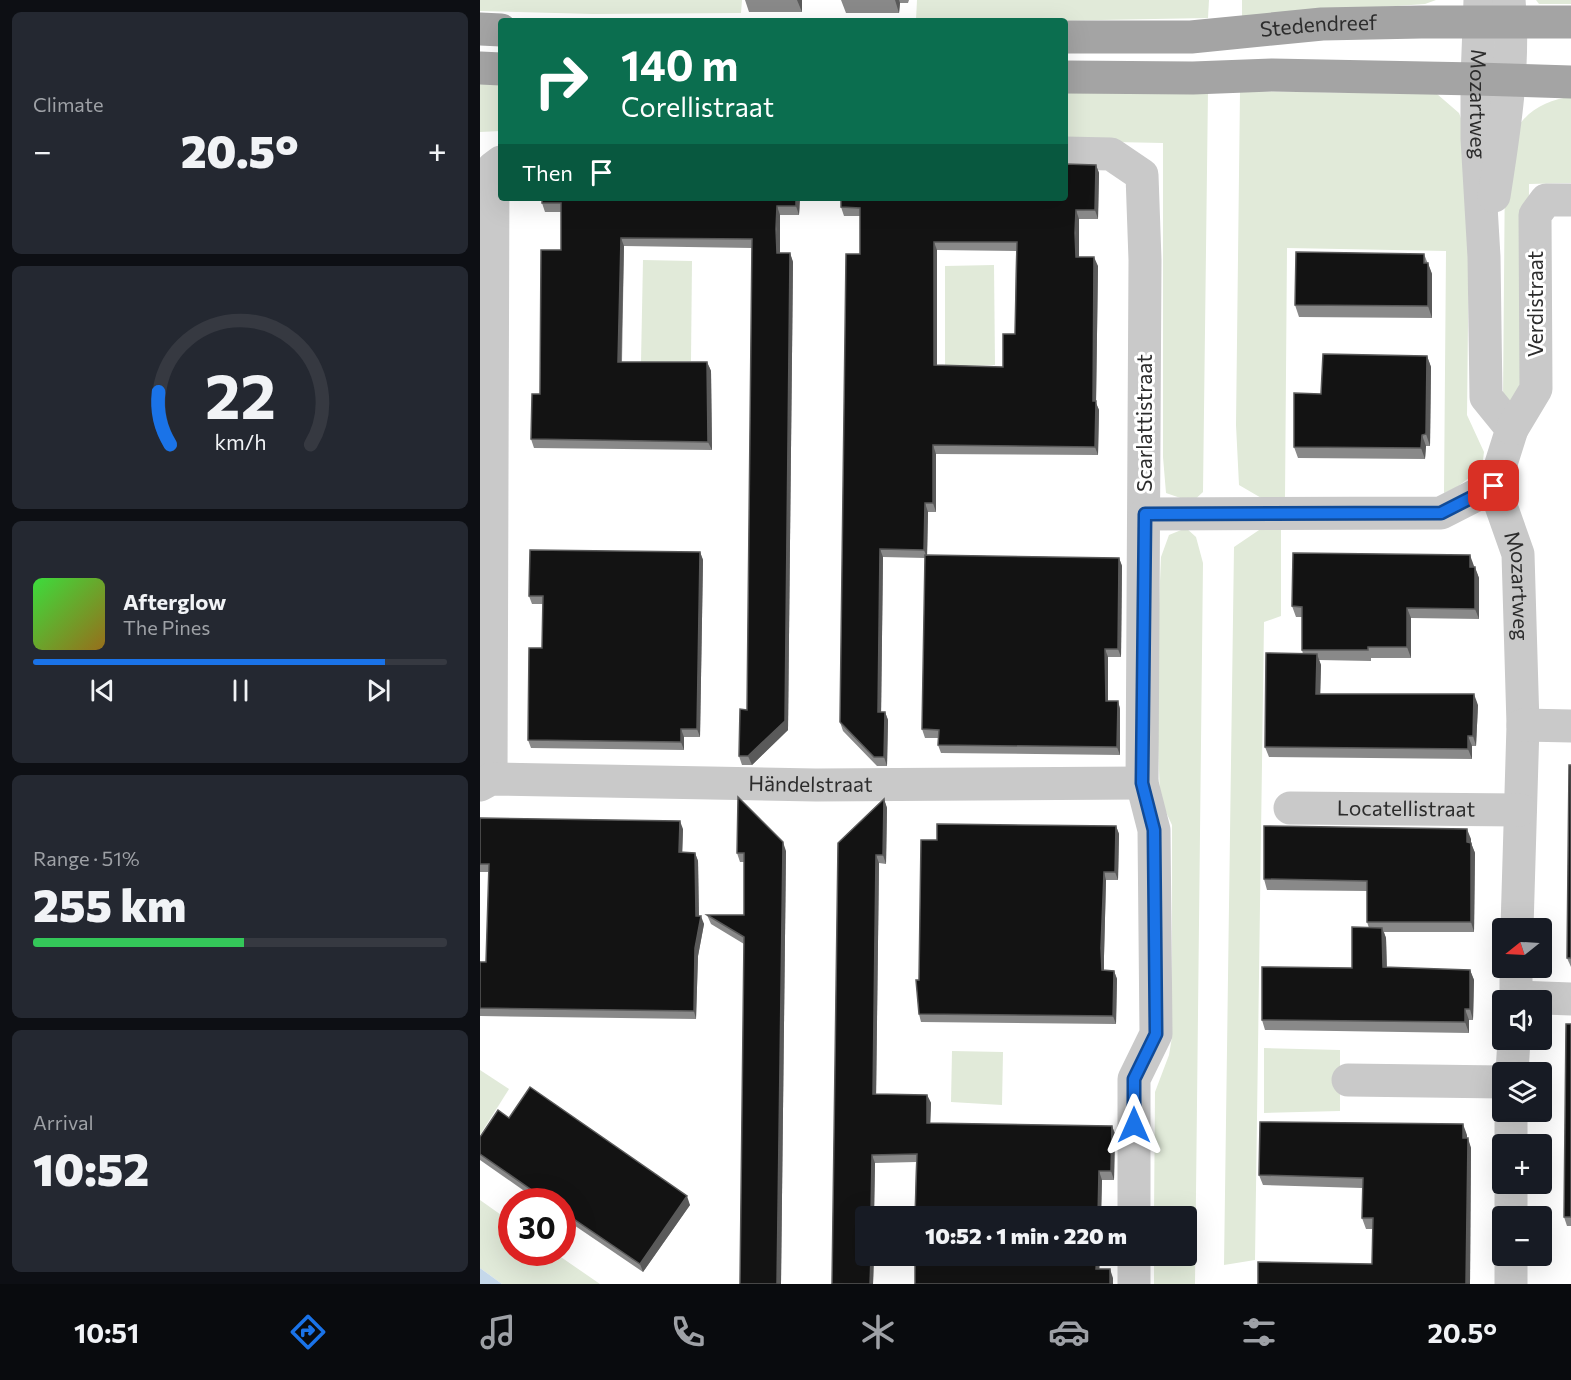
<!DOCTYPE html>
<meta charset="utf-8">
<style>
:root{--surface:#171b24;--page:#242831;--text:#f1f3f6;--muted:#9ea1a6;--line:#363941;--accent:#1a73e8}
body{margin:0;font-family:Commissioner,sans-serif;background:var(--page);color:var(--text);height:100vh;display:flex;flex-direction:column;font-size:22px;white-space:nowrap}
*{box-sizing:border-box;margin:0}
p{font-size:20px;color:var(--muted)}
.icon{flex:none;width:33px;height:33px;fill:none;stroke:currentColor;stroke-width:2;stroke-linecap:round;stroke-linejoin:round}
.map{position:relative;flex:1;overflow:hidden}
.details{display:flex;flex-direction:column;gap:12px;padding:12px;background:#0d0f14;width:480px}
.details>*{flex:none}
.top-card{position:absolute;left:18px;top:18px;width:570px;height:183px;border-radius:6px;box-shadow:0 6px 24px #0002;background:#0b6e4f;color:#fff;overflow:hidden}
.needle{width:39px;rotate:252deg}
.buttons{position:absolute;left:1012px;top:918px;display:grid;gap:12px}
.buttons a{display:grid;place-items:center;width:60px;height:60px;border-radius:6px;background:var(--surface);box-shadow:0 6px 24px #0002;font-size:30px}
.speed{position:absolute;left:18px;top:1188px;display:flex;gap:12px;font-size:30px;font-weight:700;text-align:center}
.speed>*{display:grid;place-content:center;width:78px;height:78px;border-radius:50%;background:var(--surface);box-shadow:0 6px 24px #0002;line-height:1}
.speed .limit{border:9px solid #d22;background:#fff;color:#111}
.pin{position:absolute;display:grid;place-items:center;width:51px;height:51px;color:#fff;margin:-26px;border-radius:12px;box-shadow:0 3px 9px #0006}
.me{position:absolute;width:66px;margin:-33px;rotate:0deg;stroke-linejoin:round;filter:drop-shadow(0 0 4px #0008)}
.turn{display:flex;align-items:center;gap:21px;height:126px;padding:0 24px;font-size:27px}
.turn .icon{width:78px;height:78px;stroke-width:2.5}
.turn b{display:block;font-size:42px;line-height:51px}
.then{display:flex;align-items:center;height:57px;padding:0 24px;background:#0003;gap:12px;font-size:22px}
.big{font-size:45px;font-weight:800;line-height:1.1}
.details .tile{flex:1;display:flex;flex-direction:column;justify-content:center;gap:9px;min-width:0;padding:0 21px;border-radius:9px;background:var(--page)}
.details .dial{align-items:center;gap:0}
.dial svg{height:156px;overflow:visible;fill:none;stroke:var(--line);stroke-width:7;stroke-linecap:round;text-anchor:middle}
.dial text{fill:var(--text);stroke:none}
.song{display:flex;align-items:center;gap:18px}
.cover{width:72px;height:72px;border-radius:9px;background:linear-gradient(135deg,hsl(120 70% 55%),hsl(40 70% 35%))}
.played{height:6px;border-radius:3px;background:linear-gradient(90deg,var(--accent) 85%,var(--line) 85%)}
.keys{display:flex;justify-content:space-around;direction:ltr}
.heat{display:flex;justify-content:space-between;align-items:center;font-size:33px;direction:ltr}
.charge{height:9px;border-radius:4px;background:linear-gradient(90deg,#34c759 51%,var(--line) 0)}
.trip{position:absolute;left:375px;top:1206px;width:342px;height:60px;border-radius:6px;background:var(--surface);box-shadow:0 6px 24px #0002;font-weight:800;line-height:60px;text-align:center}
.tab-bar{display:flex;height:96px;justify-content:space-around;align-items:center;background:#090b0e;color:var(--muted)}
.tab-bar .icon{width:42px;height:42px}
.tab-bar .on{color:var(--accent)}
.tab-bar b{font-size:27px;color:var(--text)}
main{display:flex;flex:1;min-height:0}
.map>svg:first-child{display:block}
.green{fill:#e1ead9}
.water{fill:#c5d8ea}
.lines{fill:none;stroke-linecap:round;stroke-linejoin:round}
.minor{stroke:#c9c9c9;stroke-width:33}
.major{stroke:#a4a4a4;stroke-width:33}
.wall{fill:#898989;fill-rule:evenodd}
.shaded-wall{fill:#5a5a5a}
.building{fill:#131313;stroke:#5a5a5a;stroke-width:1.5;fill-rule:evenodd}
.route-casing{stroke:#114b97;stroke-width:15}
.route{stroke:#1a73e8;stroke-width:10}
.labels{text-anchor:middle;stroke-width:6;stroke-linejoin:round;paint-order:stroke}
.street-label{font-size:21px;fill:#2c2c2c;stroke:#fff}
</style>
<main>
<section class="details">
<div class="tile"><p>Climate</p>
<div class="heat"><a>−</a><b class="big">20.5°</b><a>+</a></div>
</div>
<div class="tile dial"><svg viewBox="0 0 100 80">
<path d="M14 69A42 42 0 1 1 86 69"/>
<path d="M14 69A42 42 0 0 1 8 42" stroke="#1a73e8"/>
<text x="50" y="56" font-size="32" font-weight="700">22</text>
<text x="50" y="72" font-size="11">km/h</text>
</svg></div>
<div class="tile">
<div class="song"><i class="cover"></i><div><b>Afterglow</b><p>The Pines</p></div></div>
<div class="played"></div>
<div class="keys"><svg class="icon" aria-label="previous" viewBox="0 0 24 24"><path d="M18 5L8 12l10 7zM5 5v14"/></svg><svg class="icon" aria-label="pause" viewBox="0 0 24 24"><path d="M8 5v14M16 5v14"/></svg><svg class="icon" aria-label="next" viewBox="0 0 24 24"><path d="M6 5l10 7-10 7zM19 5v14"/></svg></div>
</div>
<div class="tile"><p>Range · 51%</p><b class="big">255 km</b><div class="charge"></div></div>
<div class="tile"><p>Arrival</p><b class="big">10:52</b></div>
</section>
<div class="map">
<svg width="1091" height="1284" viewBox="0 0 1091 1284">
<rect width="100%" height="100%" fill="#fff"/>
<g class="green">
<polygon points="0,0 262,0 261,13 113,14 0,11"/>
<polygon points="437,0 729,0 728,18 567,21 436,20"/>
<polygon points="762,0 956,0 945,4 762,17"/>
<polygon points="1056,0 1091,0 1091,4 1059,4"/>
<polygon points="0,83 21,84 21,131 0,132"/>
<polygon points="585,90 728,90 723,492 712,502 686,493 683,457 683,143 585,141"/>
<polygon points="760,91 957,94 979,113 990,142 987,415 1004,452 1002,468 977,487 964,493 966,251 807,248 805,498 783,499 759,485 756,425"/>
<path d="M1091,97V183L1049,184L1048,401L1033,406L1023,400L1025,162C1029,152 1031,139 1036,130C1047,110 1069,99 1091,97Z"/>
<polygon points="163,260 212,261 211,361 161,362"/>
<polygon points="514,265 515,365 465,367 465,266"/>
<polygon points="801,525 801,616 784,622 775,1260 744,1265 754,547 785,526"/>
<polygon points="706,528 716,537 723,563 715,1284 674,1284 674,1256 706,1256 706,1216 674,1216 675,1092 689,1055 692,1037 692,825 680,799 676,678 681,557 689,535"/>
<polygon points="784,1048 860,1050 860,1111 784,1113"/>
<polygon points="472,1051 523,1052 522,1105 471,1102"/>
<polygon points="0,1070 29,1089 0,1135"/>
<polygon points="0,1200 31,1222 32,1252 75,1253 120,1284 22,1284 0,1268"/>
</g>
<polygon class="water" points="0,1268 22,1284 0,1284"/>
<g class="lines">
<g class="minor">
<path id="s1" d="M1000,0L997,79V138L1004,257L1006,397L1032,429L1014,486L1038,554L1043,725L1037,928"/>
<polyline points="585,153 631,154 662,175 665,260 662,783 674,830 676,1034 654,1079 654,1216"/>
<path d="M1014,196C1024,132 1035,65 1029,0"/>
<polyline points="1032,429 1056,389 1055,215 1066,200 1091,200"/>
<polyline points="665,514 961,513 1014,486"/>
<polyline points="1043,725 1091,726"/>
<polyline points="11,779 13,168 21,162"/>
<path id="s2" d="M0,785L11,779L336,785L662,783"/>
<path id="s3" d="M810,808L1040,810"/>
<polyline points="1036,997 1091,999"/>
<polyline points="1036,1000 1036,968"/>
<polyline points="1032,1072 1034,1040"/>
<polyline points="868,1080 1023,1082"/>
<polyline points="1031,1112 1031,1144"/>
<polyline points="1031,1184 1031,1216"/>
<polyline points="654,1256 654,1284"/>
<polyline points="1031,1284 1031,1256"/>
</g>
<g class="major">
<polyline points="0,29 21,30"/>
<path id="s4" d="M585,37H711L842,24L941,22H1091"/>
<polyline points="0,68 21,69"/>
<polyline points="585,77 713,78 792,75 997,79 1091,82"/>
</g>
</g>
<g class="wall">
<polygon points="265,0 322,0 322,12 269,12"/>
<polygon points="361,0 429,0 428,3 420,3 419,13 366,13"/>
<path d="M616,165L619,173L618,219H599L598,242L599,257L618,266L616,403L619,410L618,455L456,454V512H448L447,555L639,558L642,566L641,657H628V701H638L640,709V755L461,753L458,745V738H445L442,729L445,558L403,557L401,712H405L408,720L407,766H397L363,731L360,722L380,254V216H364L361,207ZM457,250L536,251L535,334L523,367L457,365Z"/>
<polygon points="62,198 320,198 319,215 300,215 300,253 310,253 313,262 308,730 272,765 262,765 259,756 267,710 272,248 144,246 142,362 227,362 231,371 232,450 54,448 51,439 60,394 81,250 81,212 65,212 62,203"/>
<polygon points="944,254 952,274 952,318 819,317 815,305"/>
<polygon points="947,356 951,367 950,446 946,446 945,459 818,458 814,447 841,394"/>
<polygon points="220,552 223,560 220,737 204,737 204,750 51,748 48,740 62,648 63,604 52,604 49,596"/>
<polygon points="994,566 999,578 999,619 931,618 931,658 891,658 891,661 839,660 841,665 840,694 998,705 996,746 992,746 992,759 789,757 785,747 823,654 822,650 822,617 816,617 812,606"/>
<polygon points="1091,765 1091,967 1087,958"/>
<polygon points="404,799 407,808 406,864 399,863 396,1095 447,1095 451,1103 450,1123 632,1126 635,1134 634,1180 622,1180 621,1216 435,1216 436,1162 395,1163 394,1216 386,1216 386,1256 394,1256 393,1284 352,1284 358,843"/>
<polygon points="0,818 203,829 202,852 215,853 218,861 219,916 224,924 218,956 216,1019 0,1016 0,962 6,962 9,872 0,872"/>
<polygon points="636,826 639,834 638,880 626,880 624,956 624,970 634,971 637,979 636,1024 441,1022 439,1014 439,980 457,840"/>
<polygon points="991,839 991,843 995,853 994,932 904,932 906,938 907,968 990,970 994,980 993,1020 989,1020 989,1033 785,1030 782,1020 872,968 889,928 887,922 887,891 787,890 784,879"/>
<polygon points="306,851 301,1284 260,1284 264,944 231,924 227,915 264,915 264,862 260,862 257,853"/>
<polygon points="1091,1024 1091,1226 1087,1226 1084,1217"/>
<polygon points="29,1118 210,1205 163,1272 82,1217 82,1202 60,1202 0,1160 0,1137"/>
<polygon points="987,1135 987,1138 991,1148 990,1284 892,1264 893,1229 886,1229 882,1218 882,1188 783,1185 779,1175"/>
</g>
<g class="shaded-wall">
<polygon points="317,0 322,0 322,12"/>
<polygon points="415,0 419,0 420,3 419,13"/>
<polygon points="616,165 619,173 618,219 615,210"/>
<polygon points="316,198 320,198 319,215 316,206"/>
<polygon points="297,206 300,215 300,262 297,253"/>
<polygon points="596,210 599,219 599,266 596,257"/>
<polygon points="141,238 144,246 141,371 138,362"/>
<polygon points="454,242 457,250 457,374 454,365"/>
<polygon points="310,253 313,262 308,730 272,765 268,756"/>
<polygon points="614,257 618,266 616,403 619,410 618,455 615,447 613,401"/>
<polygon points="948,263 952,274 952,318 948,306"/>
<polygon points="947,356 951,367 950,446 946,434"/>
<polygon points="227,362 231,371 232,450 228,442"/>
<polygon points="942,435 946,446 945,459 941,448"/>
<polygon points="453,445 456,454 456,512 453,503"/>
<polygon points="445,503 448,512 447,558 444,550"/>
<polygon points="400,549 403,557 401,720 398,712"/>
<polygon points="220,552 223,560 220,737 217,729"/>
<polygon points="990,555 994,566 994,578 990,567"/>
<polygon points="639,558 642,566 641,657 638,649"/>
<polygon points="995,567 999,578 999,619 995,609"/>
<polygon points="927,608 931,618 931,658 927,647"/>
<polygon points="625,649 628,657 628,709 626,701"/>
<polygon points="837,654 841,665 840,704 836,694"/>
<polygon points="994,694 998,705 996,746 993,736"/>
<polygon points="638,701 640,709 640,755 637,747"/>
<polygon points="405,712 408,720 407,766 404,757"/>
<polygon points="201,729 204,737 204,750 201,742"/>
<polygon points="988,736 992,746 992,759 988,749"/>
<polygon points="404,799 407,808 406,864 403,855"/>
<polygon points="200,821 203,829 202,861 199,852"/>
<polygon points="636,826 639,834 638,880 635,872"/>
<polygon points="987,829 991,839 991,853 987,842"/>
<polygon points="303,842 306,851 301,1284 297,1284"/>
<polygon points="991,843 995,853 994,932 991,922"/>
<polygon points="215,853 218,861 219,924 216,916"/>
<polygon points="396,855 399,863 396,1103 393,1094"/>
<polygon points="624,872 626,880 624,956 624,978 622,970 621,948"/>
<polygon points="221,916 224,924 218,956 216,1019 214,1011 215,948"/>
<polygon points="902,928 906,938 907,978 903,967"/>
<polygon points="990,970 994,980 993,1020 990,1009"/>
<polygon points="634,971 637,979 636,1024 633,1016"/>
<polygon points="985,1009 989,1020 989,1033 985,1022"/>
<polygon points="447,1095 451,1103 450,1132 447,1123"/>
<polygon points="983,1124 987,1135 987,1148 983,1138"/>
<polygon points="632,1126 635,1134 634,1180 631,1171"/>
<polygon points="988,1138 991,1148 990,1284 986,1284"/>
<polygon points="392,1155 395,1163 394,1216 391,1216"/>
<polygon points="619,1171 622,1180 621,1216 618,1216"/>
<polygon points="207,1196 210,1205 163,1272 160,1264"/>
<polygon points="391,1256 394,1256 393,1284 390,1284"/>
<polygon points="617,1256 620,1256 619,1278 616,1269"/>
<polygon points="630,1269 633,1278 633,1284 630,1284"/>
</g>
<g class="building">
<path d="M585,164L616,165L615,210H596L595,233L596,257H614L613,401H616L615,447L453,445V503H445L444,550L400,549L398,712H405L404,757H394L360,722L366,254H380V208L361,207V198H585ZM454,242H537L535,334H523V367L454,365Z"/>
<polygon points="62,198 316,198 316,206 297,206 296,229 297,253 310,253 305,721 268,756 259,756 260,709 267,710 272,239 141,238 138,362 227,362 228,442 51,439 52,394 60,394 61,250 81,250 81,203 62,203"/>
<polygon points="816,252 944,254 944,263 948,263 948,306 815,305"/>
<polygon points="843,354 947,356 946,434 942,435 941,448 814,447 814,393 841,394"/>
<polygon points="50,550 220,552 217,729 201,729 201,742 48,740 49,648 62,648 63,596 49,596"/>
<polygon points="813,553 990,555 990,567 995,567 995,609 927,608 927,647 888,647 888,650 822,650 822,607 812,606"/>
<polygon points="445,555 639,558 638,649 625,649 626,701 638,701 637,747 458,745 459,730 442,729"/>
<polygon points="786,653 837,654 836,694 994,694 993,736 988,736 988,749 785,747"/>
<polygon points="1089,765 1091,765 1091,958 1087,958"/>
<polygon points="258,797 303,842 297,1284 260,1284 264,937 227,915 264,915 264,853 257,853"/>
<polygon points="404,799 403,855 396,855 393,1094 447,1095 447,1123 632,1126 631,1171 619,1171 618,1216 435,1216 437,1154 392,1155 391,1216 386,1216 386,1256 391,1256 390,1284 352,1284 358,843"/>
<polygon points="0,818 200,821 199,852 215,853 216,916 221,916 215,948 214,1011 0,1008 0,962 6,962 9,864 0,864"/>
<polygon points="457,824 636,826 635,872 624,872 621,948 622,970 634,971 633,1016 439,1014 436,980 439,980 441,840 457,840"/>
<polygon points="784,826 987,829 987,842 991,843 991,922 887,922 887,881 784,879"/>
<polygon points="872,927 902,928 903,967 990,970 990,1009 985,1009 985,1022 782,1020 782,967 872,968"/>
<polygon points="1086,1024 1091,1024 1091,1217 1084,1217"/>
<polygon points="50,1087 207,1196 160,1264 82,1211 82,1202 69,1202 0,1154 0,1137 18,1110 29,1118"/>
<polygon points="780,1122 983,1124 983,1138 988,1138 986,1284 778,1284 778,1262 892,1264 893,1218 882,1218 883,1178 779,1175"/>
<polygon points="435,1256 617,1256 616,1269 630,1269 630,1284 435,1284"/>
</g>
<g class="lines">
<g class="route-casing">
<polyline id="route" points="654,1125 654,1079 676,1034 674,830 662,783 665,514 961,513 1014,486"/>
</g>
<use href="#route" class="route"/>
</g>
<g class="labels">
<g class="street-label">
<text dy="7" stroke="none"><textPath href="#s4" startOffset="254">Stedendreef</textPath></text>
<text dy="7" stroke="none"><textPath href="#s1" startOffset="104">Mozartweg</textPath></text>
<text transform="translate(1056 304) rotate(-90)" y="7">Verdistraat</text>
<text transform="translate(665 423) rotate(-90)" y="7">Scarlattistraat</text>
<text dy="7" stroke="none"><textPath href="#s1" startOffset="602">Mozartweg</textPath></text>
<text dy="7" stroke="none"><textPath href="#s2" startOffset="332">Händelstraat</textPath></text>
<text dy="7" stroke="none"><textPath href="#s3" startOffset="116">Locatellistraat</textPath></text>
</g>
</g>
</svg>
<div class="buttons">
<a><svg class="needle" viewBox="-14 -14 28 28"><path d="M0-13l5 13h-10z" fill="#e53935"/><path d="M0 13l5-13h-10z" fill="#9ea1a6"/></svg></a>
<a><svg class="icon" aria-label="sound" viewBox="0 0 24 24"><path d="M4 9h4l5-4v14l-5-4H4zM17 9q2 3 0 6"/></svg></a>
<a><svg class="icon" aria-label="layers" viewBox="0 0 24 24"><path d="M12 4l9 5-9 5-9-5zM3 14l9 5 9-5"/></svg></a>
<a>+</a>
<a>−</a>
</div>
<div class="speed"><div class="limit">30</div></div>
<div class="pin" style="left:1014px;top:486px;background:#d93025"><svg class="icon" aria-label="arrive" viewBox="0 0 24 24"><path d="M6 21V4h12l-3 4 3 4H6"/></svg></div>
<svg class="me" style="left:654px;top:1125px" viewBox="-20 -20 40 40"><path d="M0-17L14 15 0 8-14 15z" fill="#1a73e8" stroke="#fff" stroke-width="4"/></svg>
<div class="trip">10:52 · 1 min · 220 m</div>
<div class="top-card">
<div class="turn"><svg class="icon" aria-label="right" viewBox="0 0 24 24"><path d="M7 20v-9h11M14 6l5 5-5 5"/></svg><div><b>140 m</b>Corellistraat</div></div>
<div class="then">Then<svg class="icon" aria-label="arrive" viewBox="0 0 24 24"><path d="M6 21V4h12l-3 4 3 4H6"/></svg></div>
</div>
</div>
</main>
<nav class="tab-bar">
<b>10:51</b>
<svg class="icon on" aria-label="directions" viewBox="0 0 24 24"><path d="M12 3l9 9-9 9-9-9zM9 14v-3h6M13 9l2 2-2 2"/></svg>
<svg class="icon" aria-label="music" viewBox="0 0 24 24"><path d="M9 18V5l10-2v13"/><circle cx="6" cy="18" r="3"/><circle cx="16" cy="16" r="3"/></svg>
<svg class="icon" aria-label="phone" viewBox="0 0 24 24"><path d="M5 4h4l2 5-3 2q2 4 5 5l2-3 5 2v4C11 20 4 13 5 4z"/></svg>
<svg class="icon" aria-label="climate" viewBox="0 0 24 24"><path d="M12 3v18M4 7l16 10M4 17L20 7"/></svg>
<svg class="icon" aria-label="car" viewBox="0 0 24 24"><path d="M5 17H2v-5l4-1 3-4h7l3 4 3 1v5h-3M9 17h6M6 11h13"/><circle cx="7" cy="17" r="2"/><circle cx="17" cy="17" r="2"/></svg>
<svg class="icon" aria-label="filters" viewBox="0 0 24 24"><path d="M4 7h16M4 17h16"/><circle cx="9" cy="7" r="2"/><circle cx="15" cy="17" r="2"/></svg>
<b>20.5°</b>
</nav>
